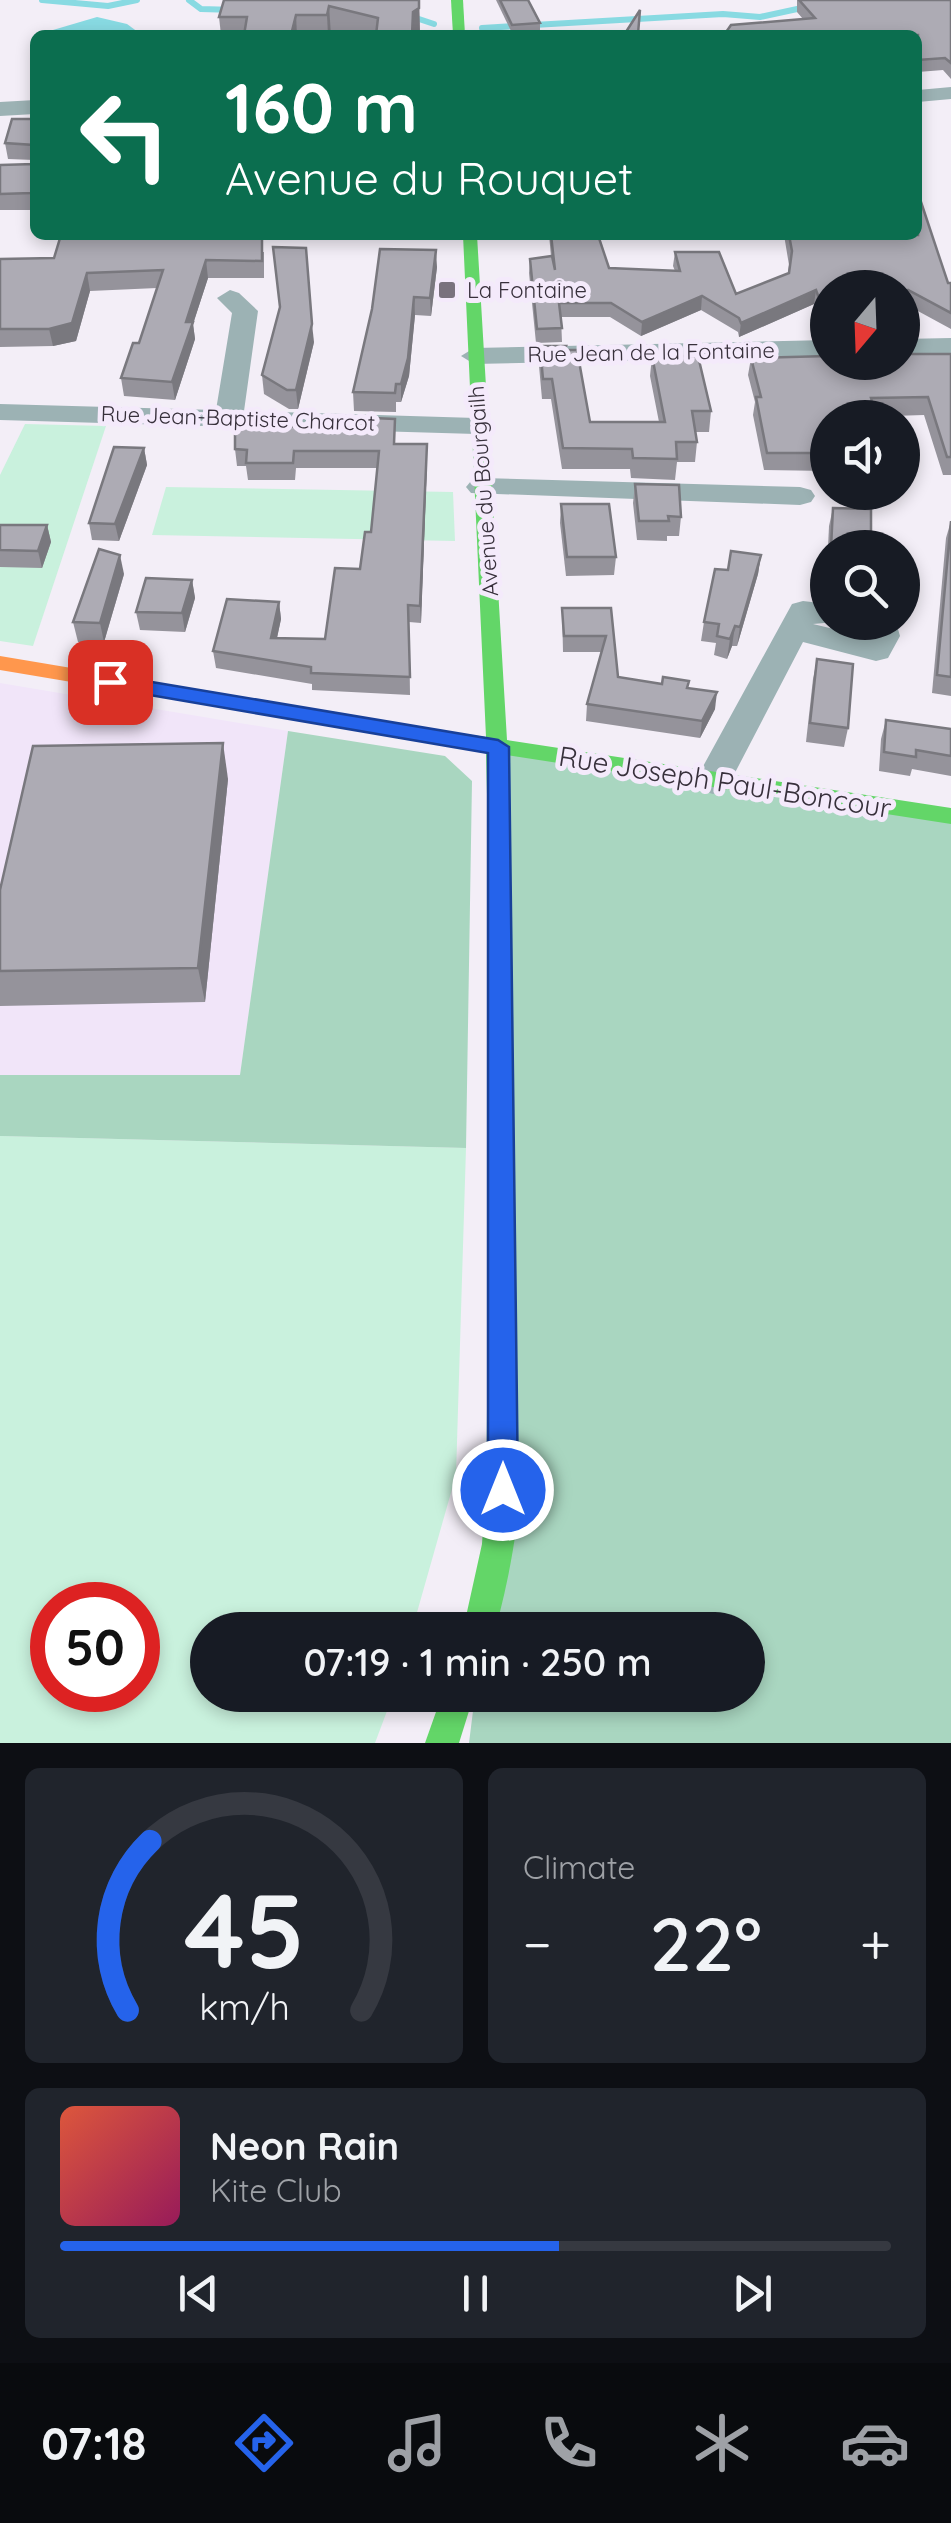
<!DOCTYPE html>
<meta charset="utf-8">
<style>
:root{--surface:#171b24;--page:#20242c;--text:#f1f3f6;--muted:#9ea1a6;--line:#363941;--accent:#2563eb}
body{margin:0;font-family:Quicksand,sans-serif;background:var(--page);color:var(--text);height:100vh;display:flex;flex-direction:column;font-size:38px;white-space:nowrap}
*{box-sizing:border-box;margin:0}
p{font-size:32px;color:var(--muted)}
.icon{flex:none;width:55px;height:55px;fill:none;stroke:currentColor;stroke-width:2;stroke-linecap:round;stroke-linejoin:round}
.map{position:relative;height:1743px;overflow:hidden}
.details{display:flex;flex-direction:column;gap:25px;padding:25px;background:#0d0f14;flex:1}
.details>*{flex:none}
.hud{position:absolute;left:30px;top:30px;width:892px;height:210px;border-radius:15px;box-shadow:0 5px 15px #0003;background:#0b6e4f;color:#fff;overflow:hidden}
.needle{width:65px;rotate:199deg}
.buttons{position:absolute;left:810px;top:270px;display:grid;gap:20px}
.buttons a{display:grid;place-items:center;width:110px;height:110px;border-radius:50%;background:var(--surface);box-shadow:0 5px 15px #0003;font-size:50px}
.speed{position:absolute;left:30px;top:1582px;display:flex;gap:20px;font-size:50px;font-weight:700;text-align:center}
.speed>*{display:grid;place-content:center;width:130px;height:130px;border-radius:50%;background:var(--surface);box-shadow:0 5px 15px #0003;line-height:1}
.speed .limit{border:15px solid #d22;background:#fff;color:#111}
.pin{position:absolute;display:grid;place-items:center;width:85px;height:85px;color:#fff;margin:-42px;border-radius:20px;box-shadow:0 5px 15px #0006}
.me{position:absolute;width:110px;margin:-55px;rotate:0deg;stroke-linejoin:round;filter:drop-shadow(0 0 8px #0008)}
.turn{display:flex;align-items:center;gap:35px;height:210px;padding:0 30px;font-size:45px}
.turn .icon{width:130px;height:130px;stroke-width:2.5}
.turn b{display:block;font-size:70px;line-height:85px}
.big{font-size:75px;font-weight:600;line-height:1.1}
.details .tile{flex:1;display:flex;flex-direction:column;justify-content:center;gap:15px;min-width:0;padding:0 35px;border-radius:15px;background:var(--page)}
.details .dial{align-items:center;gap:0}
.dial svg{height:260px;overflow:visible;fill:none;stroke:var(--line);stroke-width:7;stroke-linecap:round;text-anchor:middle}
.dial text{fill:var(--text);stroke:none}
.song{display:flex;align-items:center;gap:30px}
.cover{width:120px;height:120px;border-radius:15px;background:linear-gradient(135deg,hsl(10 70% 55%),hsl(330 70% 35%))}
.played{height:10px;border-radius:5px;background:linear-gradient(90deg,var(--accent) 60%,var(--line) 60%)}
.keys{display:flex;justify-content:space-around;direction:ltr}
.heat{display:flex;justify-content:space-between;align-items:center;font-size:55px;direction:ltr}
.details .tiles{flex:1;display:grid;gap:25px;grid-template-columns:1fr 1fr}
.tile:last-child{grid-column:span 2}
.trip{position:absolute;left:190px;top:1612px;width:575px;height:100px;border-radius:50px;background:var(--surface);box-shadow:0 5px 15px #0003;font-weight:600;line-height:100px;text-align:center}
.tabs{display:flex;height:160px;justify-content:space-around;align-items:center;background:#090b0e;color:var(--muted)}
.tabs .icon{width:70px;height:70px}
.tabs .current{color:var(--accent)}
.tabs b{font-size:45px;color:var(--text)}
.map>svg:first-child{display:block}
.built{fill:#f1e5f9}
.green{fill:#c9f1dd;fill-rule:evenodd}
.forest{fill:#a9d6c0}
.water{fill:#88dae2}
.lines{fill:none;stroke-linecap:round;stroke-linejoin:round}
.stream{stroke:#88dae2;stroke-width:6}
.street{fill:#9cb2b4;fill-rule:evenodd}
.fast{fill:#63d668;fill-rule:evenodd}
.slow{fill:#ff974d;fill-rule:evenodd}
.wall{fill:#95939b}
.shaded-wall{fill:#79787e}
.building{fill:#adabb4;stroke:#79787e;stroke-width:2.5}
.route{fill:#2563eb;stroke:#184099;stroke-width:2.5}
.poi-dot{fill:#79727d;stroke:#f4eafb;stroke-width:4}
.labels{text-anchor:middle;stroke-width:10;stroke-linejoin:round;paint-order:stroke}
.far-poi-label{font-size:22px;fill:#37303b;stroke:#f4eafb;text-anchor:start}
.far-street-label{font-size:22px;fill:#37303b;stroke:#f4eafb}
.street-label{font-size:28px;fill:#37303b;stroke:#f4eafb}
</style>
<div class="map">
<svg width="951" height="1743" viewBox="0 0 951 1743">
<rect width="100%" height="100%" fill="#f3eef7"/>
<polygon class="built" points="0,683 288,731 240,1075 0,1075"/>
<g class="green">
<polygon points="25,424 106,426 33,646 0,641 0,475"/>
<polygon points="166,487 453,492 455,541 152,535"/>
<path d="M0,1136L466,1148L456,1475L412,1630H208V1695H393L375,1743H0ZM52,1605H138V1690H52Z"/>
</g>
<g class="forest">
<polygon points="288,731 445,756 472,781 466,1148 0,1136 0,1075 240,1075"/>
<polygon points="499,747 951,816 951,1743 469,1743 475,1695 748,1695 748,1630 483,1630"/>
</g>
<polygon class="water" points="97,17 127,24 142,35 36,35"/>
<g class="lines">
<g class="stream">
<polyline points="42,0 108,6 137,0"/>
<polyline points="189,0 201,9 235,10"/>
<polyline points="407,15 434,24"/>
<polyline points="482,28 723,14 760,17 811,6"/>
</g>
<g class="street">
<polygon points="951,87 951,99 918,102 918,90"/>
<polygon points="35,100 35,114 0,116 0,102"/>
<polygon points="230,290 239,293 258,311 244,411 476,418 486,420 490,426 486,432 476,434 0,420 0,404 216,410 232,313 217,298"/>
<polygon points="951,338 951,354 902,355 902,339"/>
<polygon points="828,340 828,356 474,364 461,356 474,348"/>
<polygon points="481,478 800,487 811,490 815,496 811,502 800,505 471,493 466,487 471,481"/>
<polygon points="803,601 828,604 828,622 835,622 813,624 867,637 864,622 896,622 900,636 888,658 876,661 803,642 726,790 713,794 700,790 695,781 792,604"/>
</g>
<g class="fast">
<polygon points="451,0 463,0 465,35 453,35"/>
<polygon points="463,235 477,235 507,740 951,808 951,824 507,755 511,879 508,885 492,885 489,879 486,752 452,746 442,739 452,732 486,737"/>
<path d="M503,1440L514,1445C530,1484 507,1589 495,1630H463L482,1544L488,1455L492,1445Z"/>
<polygon points="442,1695 474,1695 459,1743 425,1743"/>
</g>
<g class="slow">
<polygon points="0,656 452,732 462,739 452,746 0,670"/>
<polygon points="500,871 511,879 518,1455 514,1465 503,1470 492,1465 488,1455 489,879"/>
</g>
</g>
<g class="wall">
<polygon points="224,0 419,0 420,35 221,35 219,17"/>
<polygon points="496,0 528,0 540,23 540,31 512,33"/>
<polygon points="797,0 951,0 951,79 943,70 918,72 918,35 803,19 797,12"/>
<polygon points="35,119 34,210 0,210 0,165 34,164 34,160 8,159 5,143"/>
<polygon points="549,235 598,235 609,268 675,271 673,266 675,252 736,294 788,273 789,265 784,235 918,235 948,283 951,283 951,329 905,304 902,306 902,288 828,288 828,320 818,315 814,304 739,337 738,332 701,310 641,336 610,317 561,317 562,342 536,343 529,273 530,259 551,256"/>
<polygon points="264,252 264,278 208,278 193,324 195,339 175,400 124,396 121,378 139,343 157,288 90,291 76,341 53,346 0,347 0,259"/>
<polygon points="437,267 431,316 415,315 409,376 401,402 396,402 396,412 354,411 353,392 372,309"/>
<polygon points="314,342 298,409 289,409 264,394 262,375"/>
<polygon points="540,346 566,350 590,422 659,422 650,376 652,356 711,411 709,432 695,432 697,442 695,462 677,462 675,480 631,478 630,469 562,469 551,399 542,399 539,366"/>
<polygon points="951,354 951,475 943,475 924,415 828,418 828,471 764,470 753,415 755,402 748,375 751,358"/>
<polygon points="395,444 427,461 421,623 409,622 410,695 312,690 312,684 216,668 213,651 279,602 281,619 277,638 325,639 360,569 371,532 377,468 296,468 295,480 248,480 246,466 237,466 235,449"/>
<polygon points="144,448 147,465 119,541 92,540 89,523"/>
<polygon points="635,484 681,517 679,536 667,536 667,541 637,540 633,503"/>
<polygon points="561,504 616,557 614,575 566,576 560,523"/>
<polygon points="833,508 871,548 828,548 829,526"/>
<polygon points="951,521 951,696 932,693 946,538"/>
<polygon points="0,525 47,525 51,542 42,568 0,567"/>
<polygon points="761,555 758,574 737,646 732,646 727,659 714,655 716,643 701,641 704,622 728,570"/>
<polygon points="124,574 104,642 78,642 73,622"/>
<polygon points="192,580 195,598 185,632 140,630 136,612"/>
<polygon points="562,608 611,608 618,677 688,688 715,709 700,738 586,721 587,704 602,652 563,652"/>
<polygon points="817,659 848,728 844,747 806,742 813,679"/>
<polygon points="886,720 951,729 951,776 912,769 910,776 879,771 881,739"/>
<polygon points="228,779 205,1002 0,1006 0,890"/>
</g>
<g class="shaded-wall">
<polygon points="419,0 420,35 412,35 413,12"/>
<polygon points="329,6 331,35 328,35 327,15"/>
<polygon points="296,15 297,35 291,35"/>
<polygon points="35,181 35,207 34,210 31,193"/>
<polygon points="436,250 437,267 431,316 430,298"/>
<polygon points="206,260 208,278 193,324 195,339 175,400 172,382 186,322"/>
<polygon points="87,273 90,291 76,341 53,346 49,329"/>
<polygon points="816,290 814,304 739,337 741,323"/>
<polygon points="908,290 905,304 902,306 902,293"/>
<polygon points="702,296 701,310 641,336 642,322"/>
<polygon points="414,297 415,315 409,376 401,402 401,384"/>
<polygon points="312,324 314,342 298,409 296,390"/>
<polygon points="427,444 427,461 421,623 420,606"/>
<polygon points="144,448 147,465 119,541 115,524"/>
<polygon points="47,525 51,542 42,568 38,551"/>
<polygon points="120,555 124,574 104,642 100,623"/>
<polygon points="761,555 758,574 737,646 740,627"/>
<polygon points="192,580 195,598 185,632 182,613"/>
<polygon points="279,602 281,619 273,656 271,638"/>
<polygon points="735,626 732,646 727,659 730,639"/>
<polygon points="717,692 715,709 700,738 702,721"/>
<polygon points="223,743 228,779 205,1002 198,968"/>
</g>
<g class="building">
<polygon points="224,0 419,0 419,8 413,12 412,35 376,35 378,18 329,6 327,15 296,15 291,35 244,35 247,17 219,17"/>
<polygon points="500,0 528,0 540,23 512,25"/>
<polygon points="799,0 951,0 951,63 945,58 918,60 918,35 724,35 731,25 815,18"/>
<polygon points="640,10 638,34 666,35 624,35"/>
<polygon points="12,119 35,119 35,181 31,193 0,194 0,165 34,164 34,145 5,143"/>
<polygon points="918,193 948,283 951,283 951,313 908,290 902,293 902,288 828,288 828,305 820,301 816,290 741,323 739,318 702,296 642,322 611,303 559,303 562,328 537,329 530,259 552,256 555,270 551,235 598,235 609,268 680,271 675,252 719,252 736,294 789,273 792,251 789,235 918,235"/>
<polygon points="61,235 262,235 262,261 206,260 186,322 193,322 172,382 121,378 133,343 139,343 163,270 87,273 72,323 49,329 0,329 0,259 54,258"/>
<polygon points="273,247 306,248 312,324 296,390 287,390 262,375 280,307"/>
<polygon points="380,249 436,250 430,298 414,297 408,358 401,384 396,384 395,393 353,392 372,309"/>
<polygon points="540,346 566,346 564,350 577,350 590,422 665,422 652,356 698,356 711,411 692,411 697,442 676,442 677,459 633,458 632,449 563,448 552,379 543,379"/>
<polygon points="902,354 951,354 951,457 947,457 928,397 871,398 877,418 828,418 828,453 767,453 756,397 761,397 751,358 828,356 828,362 902,362"/>
<polygon points="349,417 395,419 394,444 427,444 420,606 408,605 410,677 311,673 311,667 213,651 227,599 279,602 271,638 325,639 335,568 360,569 365,532 371,532 379,451 294,451 293,463 246,463 247,450 235,449 235,427 347,426"/>
<polygon points="114,447 144,448 115,524 89,523"/>
<polygon points="635,484 679,485 681,517 668,516 669,521 639,521"/>
<polygon points="561,504 609,504 616,557 567,557"/>
<polygon points="833,508 871,509 871,548 831,548"/>
<polygon points="951,521 951,677 937,675"/>
<polygon points="0,525 47,525 38,551 0,550"/>
<polygon points="99,549 120,555 100,623 73,622"/>
<polygon points="731,551 761,555 740,627 735,626 730,639 717,636 719,624 704,622 715,569 728,570"/>
<polygon points="146,578 192,580 182,613 136,612"/>
<polygon points="562,608 611,608 618,677 662,684 663,677 689,681 687,688 717,692 702,721 587,704 606,636 564,636"/>
<polygon points="817,659 853,664 848,728 810,723"/>
<polygon points="886,720 951,729 951,756 916,750 916,757 884,752"/>
<polygon points="223,743 198,968 0,971 0,890 33,746"/>
</g>
<polygon class="route" points="110,675 498,740 509,747 518,1490 514,1500 503,1505 492,1500 488,1490 488,753 103,687 103,677"/>
<rect class="poi-dot" x="437" y="280" width="20" height="20" rx="5"/>
<g class="labels">
<g class="far-poi-label">
<text x="467" y="298">La Fontaine</text>
</g>
<g class="far-street-label">
<text transform="translate(651 352) rotate(-1)" y="8">Rue Jean de la Fontaine</text>
<text transform="translate(238 418) rotate(2)" y="8">Rue Jean-Baptiste Charcot</text>
<text transform="translate(483 491) rotate(-94)" y="8">Avenue du Bourgailh</text>
</g>
<g class="street-label">
<text transform="translate(725 782) rotate(9)" y="10">Rue Joseph Paul-Boncour</text>
</g>
</g>
</svg>
<div class="buttons">
<a><svg class="needle" viewBox="-14 -14 28 28"><path d="M0-13l5 13h-10z" fill="#e53935"/><path d="M0 13l5-13h-10z" fill="#9ea1a6"/></svg></a>
<a><svg class="icon" aria-label="sound" viewBox="0 0 24 24"><path d="M4 9h4l5-4v14l-5-4H4zM17 9q2 3 0 6"/></svg></a>
<a><svg class="icon" aria-label="search" viewBox="0 0 24 24"><circle cx="10" cy="10" r="6"/><path d="M15 15l6 6"/></svg></a>
</div>
<div class="speed"><div class="limit">50</div></div>
<div class="pin" style="left:110px;top:682px;background:#d93025"><svg class="icon" aria-label="arrive" viewBox="0 0 24 24"><path d="M6 21V4h12l-3 4 3 4H6"/></svg></div>
<svg class="me" style="left:503px;top:1490px" viewBox="-20 -20 40 40"><circle r="17" fill="#2563eb" stroke="#fff" stroke-width="3"/><path d="M0-11L8 9 0 5-8 9z" fill="#fff"/></svg>
<div class="trip">07:19 · 1 min · 250 m</div>
<div class="hud">
<div class="turn"><svg class="icon" aria-label="left" viewBox="0 0 24 24"><path d="M17 20v-9H6M10 6l-5 5 5 5"/></svg><div><b>160 m</b>Avenue du Rouquet</div></div>
</div>
</div>
<section class="details">
<div class="tiles">
<div class="tile dial"><svg viewBox="0 0 100 80">
<path d="M14 69A42 42 0 1 1 86 69"/>
<path d="M14 69A42 42 0 0 1 21 17" stroke="#2563eb"/>
<text x="50" y="56" font-size="32" font-weight="700">45</text>
<text x="50" y="72" font-size="11">km/h</text>
</svg></div>
<div class="tile"><p>Climate</p>
<div class="heat"><a>−</a><b class="big">22°</b><a>+</a></div>
</div>
<div class="tile">
<div class="song"><i class="cover"></i><div><b>Neon Rain</b><p>Kite Club</p></div></div>
<div class="played"></div>
<div class="keys"><svg class="icon" aria-label="previous" viewBox="0 0 24 24"><path d="M18 5L8 12l10 7zM5 5v14"/></svg><svg class="icon" aria-label="pause" viewBox="0 0 24 24"><path d="M8 5v14M16 5v14"/></svg><svg class="icon" aria-label="next" viewBox="0 0 24 24"><path d="M6 5l10 7-10 7zM19 5v14"/></svg></div>
</div>
</div>
</section>
<nav class="tabs">
<b>07:18</b>
<svg class="icon current" aria-label="directions" viewBox="0 0 24 24"><path d="M12 3l9 9-9 9-9-9zM9 14v-3h6M13 9l2 2-2 2"/></svg>
<svg class="icon" aria-label="music" viewBox="0 0 24 24"><path d="M9 18V5l10-2v13"/><circle cx="6" cy="18" r="3"/><circle cx="16" cy="16" r="3"/></svg>
<svg class="icon" aria-label="phone" viewBox="0 0 24 24"><path d="M5 4h4l2 5-3 2q2 4 5 5l2-3 5 2v4C11 20 4 13 5 4z"/></svg>
<svg class="icon" aria-label="climate" viewBox="0 0 24 24"><path d="M12 3v18M4 7l16 10M4 17L20 7"/></svg>
<svg class="icon" aria-label="car" viewBox="0 0 24 24"><path d="M5 17H2v-5l4-1 3-4h7l3 4 3 1v5h-3M9 17h6M6 11h13"/><circle cx="7" cy="17" r="2"/><circle cx="17" cy="17" r="2"/></svg>
</nav>
